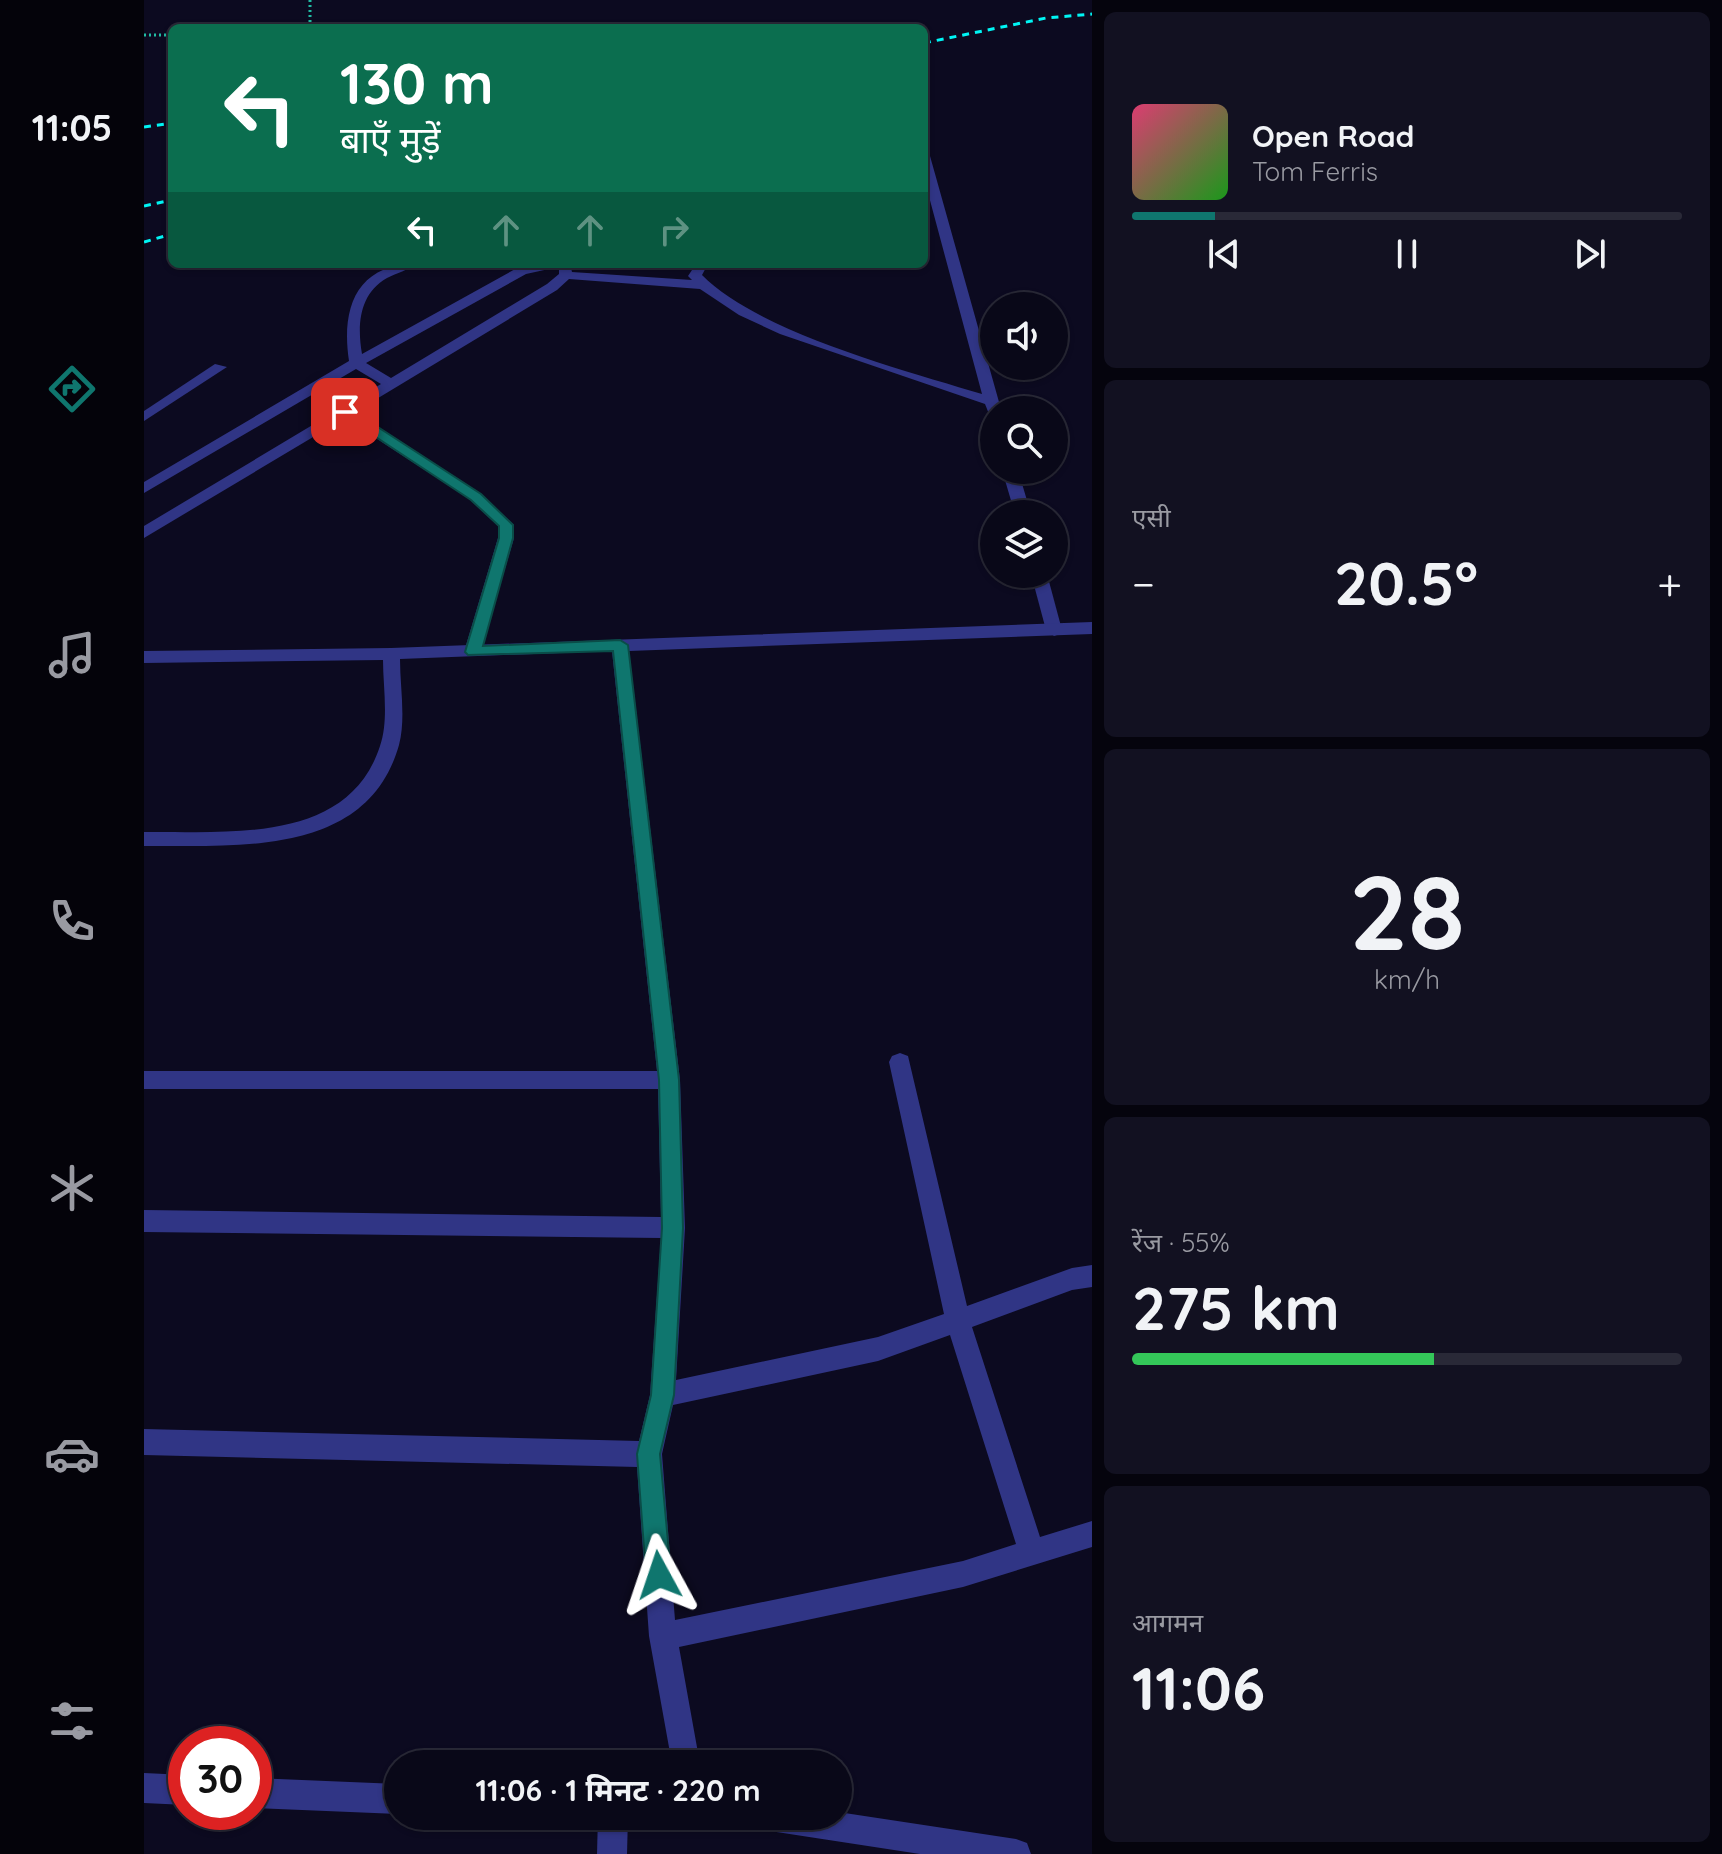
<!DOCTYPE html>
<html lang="hi">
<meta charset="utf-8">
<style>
:root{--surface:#090818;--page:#121121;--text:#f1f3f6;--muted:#999aa2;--line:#292937;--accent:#0f766e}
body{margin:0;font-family:Quicksand,"Noto Sans Devanagari",sans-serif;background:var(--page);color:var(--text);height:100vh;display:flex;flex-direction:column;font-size:30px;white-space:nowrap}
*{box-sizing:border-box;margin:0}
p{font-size:26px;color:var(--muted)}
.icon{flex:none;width:44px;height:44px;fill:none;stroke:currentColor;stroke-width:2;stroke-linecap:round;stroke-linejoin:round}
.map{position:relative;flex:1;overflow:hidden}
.sheet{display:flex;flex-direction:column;gap:12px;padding:12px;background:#05040d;width:630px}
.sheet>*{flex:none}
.guide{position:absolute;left:24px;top:24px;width:760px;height:244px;border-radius:12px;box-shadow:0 2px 6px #0004,0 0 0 2px var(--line);background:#0b6e4f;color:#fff;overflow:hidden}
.controls{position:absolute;left:836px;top:292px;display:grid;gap:16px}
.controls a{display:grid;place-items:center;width:88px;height:88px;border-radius:50%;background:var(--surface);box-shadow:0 2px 6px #0004,0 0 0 2px var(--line);font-size:40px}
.speed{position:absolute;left:24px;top:1726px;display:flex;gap:16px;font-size:40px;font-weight:700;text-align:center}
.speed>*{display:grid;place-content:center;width:104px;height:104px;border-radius:50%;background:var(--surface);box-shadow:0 2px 6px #0004,0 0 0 2px var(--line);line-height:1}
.speed .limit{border:12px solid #d22;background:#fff;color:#111}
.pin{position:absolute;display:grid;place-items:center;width:68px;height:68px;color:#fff;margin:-34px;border-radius:16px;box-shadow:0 4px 12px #0006}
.me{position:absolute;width:88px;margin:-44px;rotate:355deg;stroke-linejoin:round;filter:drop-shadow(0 0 6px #0008)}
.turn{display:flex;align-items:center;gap:28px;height:168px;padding:0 40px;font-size:36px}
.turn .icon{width:104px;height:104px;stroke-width:2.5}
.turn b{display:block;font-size:56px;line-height:68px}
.lanes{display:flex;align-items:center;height:76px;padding:0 40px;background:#0003;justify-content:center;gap:40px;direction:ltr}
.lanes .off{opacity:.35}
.big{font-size:60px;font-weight:700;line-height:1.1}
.sheet .card{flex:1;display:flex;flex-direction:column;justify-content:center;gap:12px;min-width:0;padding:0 28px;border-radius:12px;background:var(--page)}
.sheet .dial{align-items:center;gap:0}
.dial b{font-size:104px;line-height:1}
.song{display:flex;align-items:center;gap:24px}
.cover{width:96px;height:96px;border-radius:12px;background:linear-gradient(135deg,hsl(340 70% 55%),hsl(120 70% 35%))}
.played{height:8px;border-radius:4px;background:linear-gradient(90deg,var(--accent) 15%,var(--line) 15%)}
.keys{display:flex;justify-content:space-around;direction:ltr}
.heat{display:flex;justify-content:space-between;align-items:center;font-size:44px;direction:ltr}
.charge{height:12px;border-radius:6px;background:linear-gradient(90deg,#34c759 55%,var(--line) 0)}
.trip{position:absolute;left:240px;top:1750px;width:468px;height:80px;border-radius:40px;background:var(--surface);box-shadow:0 2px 6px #0004,0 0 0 2px var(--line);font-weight:700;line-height:80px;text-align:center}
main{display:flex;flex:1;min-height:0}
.tab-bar{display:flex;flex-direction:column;width:144px;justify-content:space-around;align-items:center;background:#04030a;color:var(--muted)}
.tab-bar .icon{width:56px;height:56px}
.tab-bar .selected{color:var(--accent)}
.tab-bar b{font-size:36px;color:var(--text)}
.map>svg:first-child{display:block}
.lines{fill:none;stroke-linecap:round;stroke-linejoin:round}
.path{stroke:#20bca3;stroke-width:3;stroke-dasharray:2 3;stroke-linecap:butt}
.lane{fill:#303585;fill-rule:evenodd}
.street{fill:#303585;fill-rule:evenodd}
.rail{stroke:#00f5f4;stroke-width:3;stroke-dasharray:7 6;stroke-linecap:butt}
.route{fill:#0f766e;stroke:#0a4d48;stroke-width:2}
</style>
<main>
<nav class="tab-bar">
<b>11:05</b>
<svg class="icon selected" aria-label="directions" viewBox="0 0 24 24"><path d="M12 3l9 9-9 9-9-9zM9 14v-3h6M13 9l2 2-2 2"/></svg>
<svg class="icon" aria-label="music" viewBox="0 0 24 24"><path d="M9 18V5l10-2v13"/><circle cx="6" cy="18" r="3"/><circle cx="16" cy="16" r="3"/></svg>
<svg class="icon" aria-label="phone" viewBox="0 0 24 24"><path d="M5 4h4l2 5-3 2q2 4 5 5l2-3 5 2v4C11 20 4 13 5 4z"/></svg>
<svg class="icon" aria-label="climate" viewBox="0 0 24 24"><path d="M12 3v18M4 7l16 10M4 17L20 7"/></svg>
<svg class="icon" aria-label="car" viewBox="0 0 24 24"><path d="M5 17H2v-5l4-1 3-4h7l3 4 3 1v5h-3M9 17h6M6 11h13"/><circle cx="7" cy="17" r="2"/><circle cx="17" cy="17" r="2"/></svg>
<svg class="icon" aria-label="filters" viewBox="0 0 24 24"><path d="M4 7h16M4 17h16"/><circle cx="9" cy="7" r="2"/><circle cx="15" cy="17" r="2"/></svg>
</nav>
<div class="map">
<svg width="948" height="1854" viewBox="0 0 948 1854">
<rect width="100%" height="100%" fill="#0c0a20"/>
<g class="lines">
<g class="path">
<polyline points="166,0 166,28"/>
<polyline points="0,35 28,35"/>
</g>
<g class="lane">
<path d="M780,152L786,156L855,402L857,410H850V415L845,414L841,404L636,334L595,315L556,289L425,279L413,290L211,412L337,494L370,525V538L335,656H323L320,652L354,538V526L327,500L201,418L0,538V526L237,384L212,369L0,493V482L205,361C197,309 212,264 272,264C264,270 253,273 243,278C215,294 213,325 218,354L373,268L392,264H426L428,272L548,280L544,276L552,264H564L558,275C614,332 760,370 838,394L780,178ZM405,269H415V274L403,284L247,378L222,363L382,274Z"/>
<polygon points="71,364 83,367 0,421 0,411"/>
<polygon points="858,470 874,470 887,514 871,514"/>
<polygon points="887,574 903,574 918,630 916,634 910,636 902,630"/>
</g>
<g class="street">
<path d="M948,622V634L485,651L536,1080L541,1228L532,1380L734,1337L800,1314L745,1062L748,1056L756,1053L764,1056L823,1306L928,1268L948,1265V1287L928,1290L828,1327L896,1537L948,1521V1547L819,1587L535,1647L556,1764H528L505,1636L493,1467L0,1455V1429L495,1441L506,1395L517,1238L0,1232V1210L517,1217L514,1089H0V1071H513L468,651L256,659C256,687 262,718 255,745C223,858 93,845 0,846V832C83,831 204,845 236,746C245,720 239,687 239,660L0,663V651L247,648ZM806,1335L872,1544L819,1561L531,1620L518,1454L529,1405L734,1361Z"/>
<polygon points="0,1773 42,1775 42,1805 0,1803"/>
<polygon points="110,1778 254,1784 254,1814 110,1808"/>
<polygon points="694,1812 872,1839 883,1843 887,1854 776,1854 626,1831 616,1826 611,1816 694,1816"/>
<polygon points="454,1816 484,1816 483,1854 453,1854"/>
</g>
<g class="rail">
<polyline points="780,43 902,18 948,14"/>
<polyline points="0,127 28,123"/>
<polyline points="0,206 28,200"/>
<polyline points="0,242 28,234"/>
</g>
</g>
<polygon class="route" points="197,409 206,409 337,494 369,525 369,538 339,646 476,640 484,645 535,1080 539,1228 530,1395 516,1454 527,1575 523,1584 515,1587 506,1584 502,1575 493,1454 507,1395 518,1228 515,1080 469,651 324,655 321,652 355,538 355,526 327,500 197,414"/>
</svg>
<div class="controls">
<a><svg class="icon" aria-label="sound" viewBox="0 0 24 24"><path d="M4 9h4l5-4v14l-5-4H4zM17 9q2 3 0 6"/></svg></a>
<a><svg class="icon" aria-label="search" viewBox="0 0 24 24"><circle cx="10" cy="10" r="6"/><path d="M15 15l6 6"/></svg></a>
<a><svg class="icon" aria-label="layers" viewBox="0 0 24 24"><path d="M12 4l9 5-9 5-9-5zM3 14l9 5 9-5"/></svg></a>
</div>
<div class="speed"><div class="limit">30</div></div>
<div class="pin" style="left:201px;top:412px;background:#d93025"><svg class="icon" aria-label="arrive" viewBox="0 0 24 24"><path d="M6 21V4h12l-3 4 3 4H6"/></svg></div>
<svg class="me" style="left:515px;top:1575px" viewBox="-20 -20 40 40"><path d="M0-17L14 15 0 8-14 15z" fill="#0f766e" stroke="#fff" stroke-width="4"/></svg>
<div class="trip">11:06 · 1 मिनट · 220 m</div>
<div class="guide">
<div class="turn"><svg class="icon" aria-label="left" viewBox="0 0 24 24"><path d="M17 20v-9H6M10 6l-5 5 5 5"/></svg><div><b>130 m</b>बाएँ मुड़ें</div></div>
<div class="lanes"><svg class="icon" aria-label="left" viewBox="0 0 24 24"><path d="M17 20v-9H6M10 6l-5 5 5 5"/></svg><svg class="icon off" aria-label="ahead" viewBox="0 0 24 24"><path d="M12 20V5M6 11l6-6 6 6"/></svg><svg class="icon off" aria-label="ahead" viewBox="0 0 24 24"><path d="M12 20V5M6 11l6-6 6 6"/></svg><svg class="icon off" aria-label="right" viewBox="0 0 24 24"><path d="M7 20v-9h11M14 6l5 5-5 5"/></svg></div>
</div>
</div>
<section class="sheet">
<div class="card">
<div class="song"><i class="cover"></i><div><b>Open Road</b><p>Tom Ferris</p></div></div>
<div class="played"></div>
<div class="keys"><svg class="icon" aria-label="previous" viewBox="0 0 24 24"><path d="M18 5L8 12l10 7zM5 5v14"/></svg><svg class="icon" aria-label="pause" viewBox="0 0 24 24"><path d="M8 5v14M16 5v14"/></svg><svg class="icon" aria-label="next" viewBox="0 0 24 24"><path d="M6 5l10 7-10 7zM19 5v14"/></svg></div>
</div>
<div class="card"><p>एसी</p>
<div class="heat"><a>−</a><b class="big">20.5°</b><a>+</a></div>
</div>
<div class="card dial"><b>28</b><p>km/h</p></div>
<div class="card"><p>रेंज · 55%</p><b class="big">275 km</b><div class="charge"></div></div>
<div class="card"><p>आगमन</p><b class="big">11:06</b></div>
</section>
</main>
